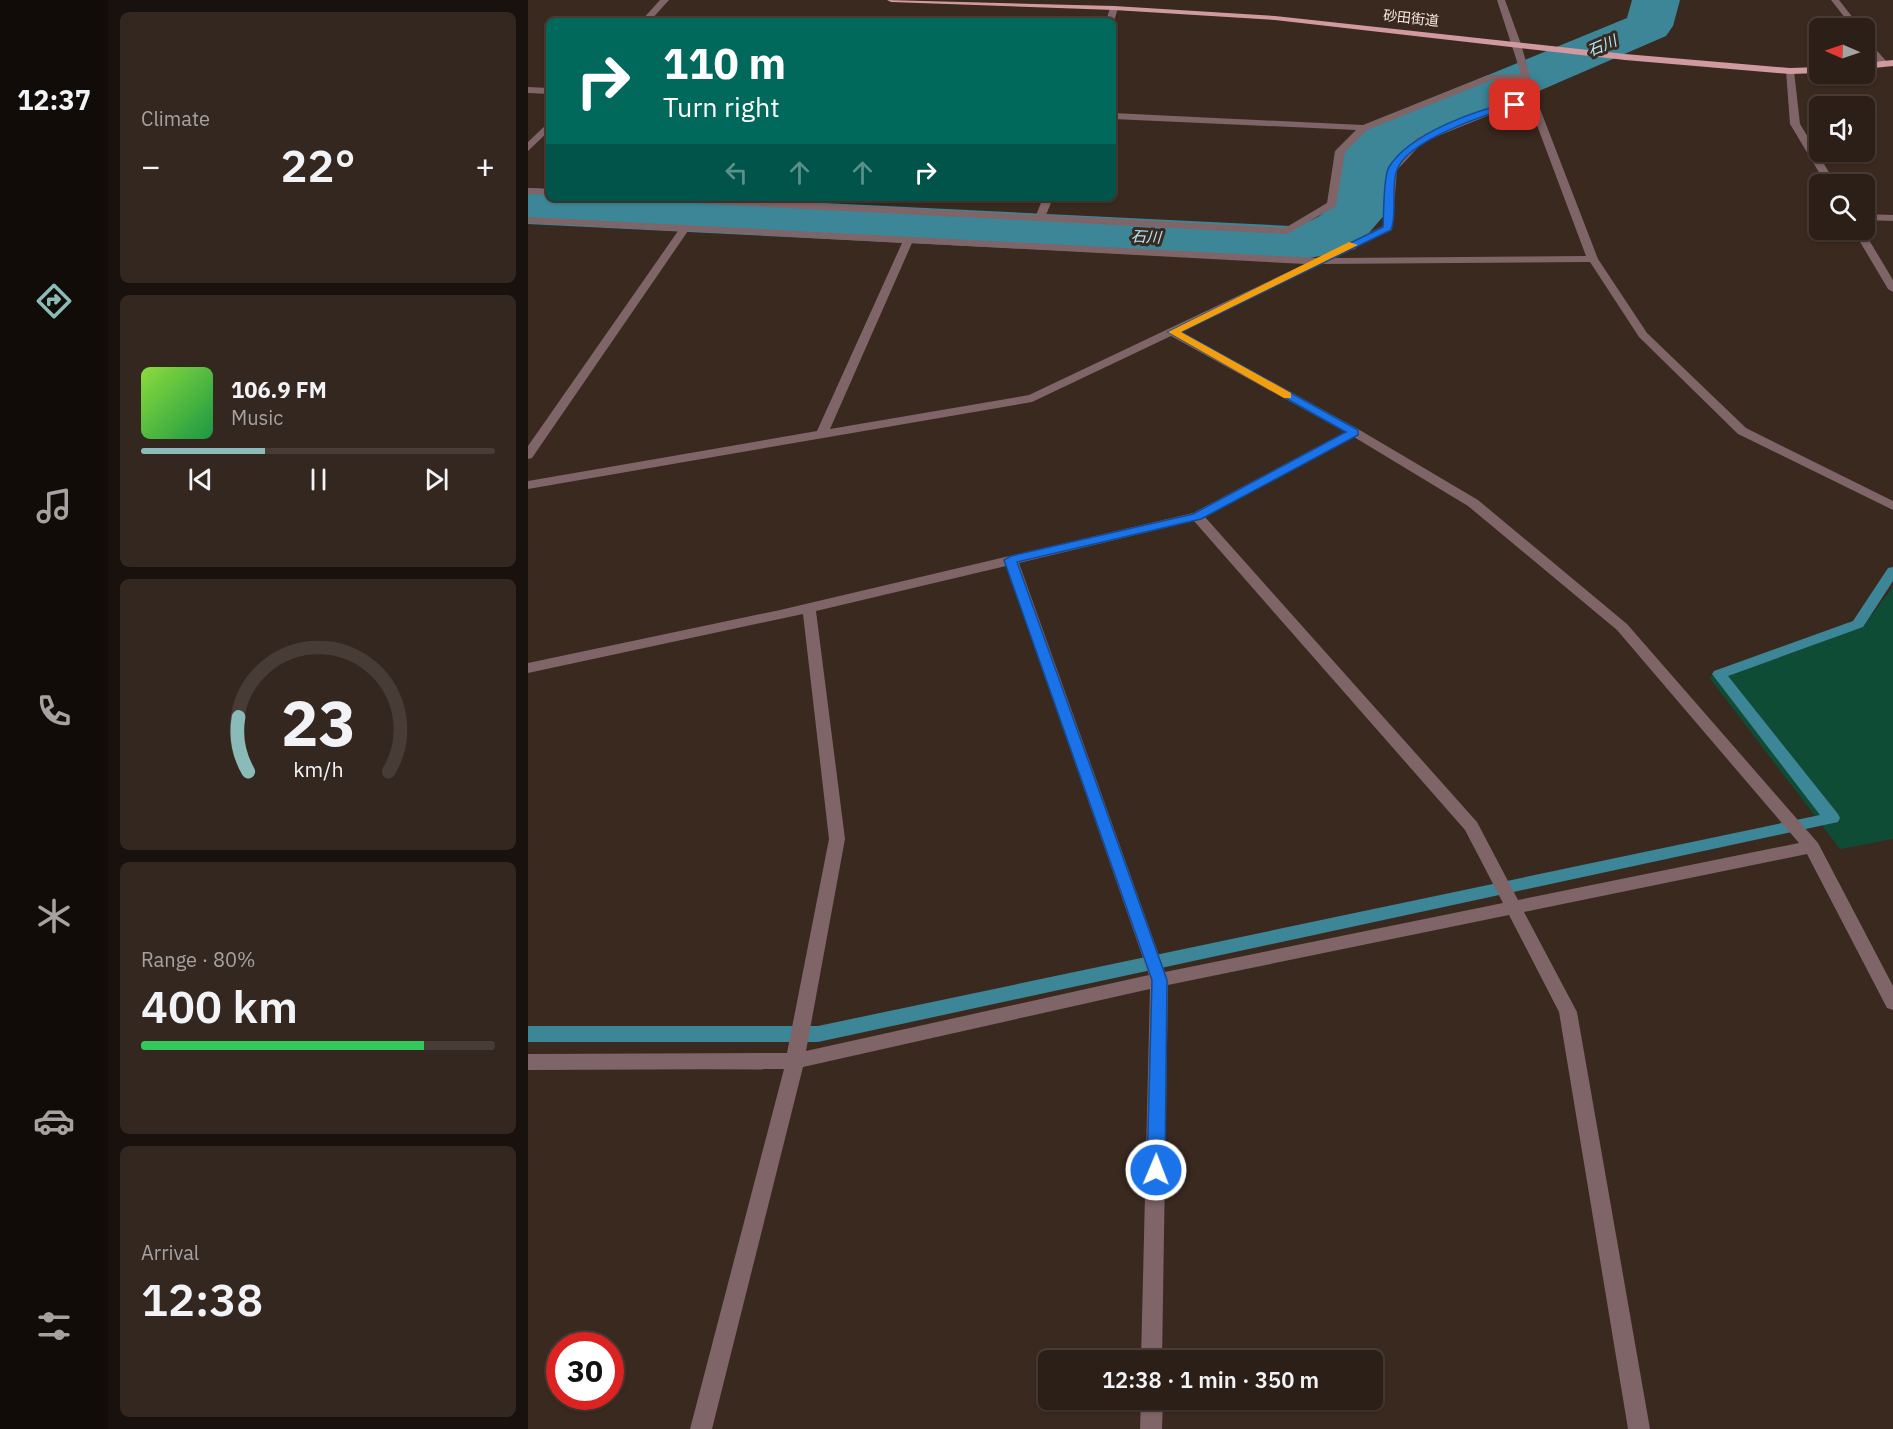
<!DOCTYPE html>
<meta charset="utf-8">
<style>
:root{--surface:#2c1f17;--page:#342720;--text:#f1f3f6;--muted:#a6a2a1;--line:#483d36;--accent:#8bbbb9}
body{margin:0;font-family:"IBM Plex Sans","Noto Sans JP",sans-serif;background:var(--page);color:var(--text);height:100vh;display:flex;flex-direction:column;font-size:22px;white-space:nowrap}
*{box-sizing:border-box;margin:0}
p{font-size:20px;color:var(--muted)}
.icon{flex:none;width:33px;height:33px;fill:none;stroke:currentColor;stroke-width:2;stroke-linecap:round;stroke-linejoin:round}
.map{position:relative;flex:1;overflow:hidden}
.drawer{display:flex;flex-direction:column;gap:12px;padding:12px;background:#18110d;width:420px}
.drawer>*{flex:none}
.banner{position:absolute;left:18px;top:18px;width:570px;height:183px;border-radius:9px;box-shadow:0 2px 4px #0004,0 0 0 2px var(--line);background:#00695c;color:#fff;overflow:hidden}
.needle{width:39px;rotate:272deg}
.tools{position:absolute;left:1281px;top:18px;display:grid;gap:12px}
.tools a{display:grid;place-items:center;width:66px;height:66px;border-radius:9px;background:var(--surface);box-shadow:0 2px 4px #0004,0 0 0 2px var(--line);font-size:30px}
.speed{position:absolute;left:18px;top:1332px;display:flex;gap:12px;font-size:30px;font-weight:700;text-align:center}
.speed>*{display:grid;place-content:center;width:78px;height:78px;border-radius:50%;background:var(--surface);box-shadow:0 2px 4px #0004,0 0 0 2px var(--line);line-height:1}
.speed .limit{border:9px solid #d22;background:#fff;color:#111}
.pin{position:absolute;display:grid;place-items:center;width:51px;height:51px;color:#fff;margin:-26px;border-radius:12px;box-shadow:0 3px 9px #0006}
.me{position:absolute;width:66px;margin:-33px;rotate:1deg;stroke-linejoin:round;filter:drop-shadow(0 0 4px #0008)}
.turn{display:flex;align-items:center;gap:21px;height:126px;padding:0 18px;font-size:27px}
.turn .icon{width:78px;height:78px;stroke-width:2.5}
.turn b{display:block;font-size:42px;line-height:51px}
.lanes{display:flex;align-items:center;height:57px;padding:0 18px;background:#0003;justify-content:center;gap:30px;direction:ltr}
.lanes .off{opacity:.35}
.big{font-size:45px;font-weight:600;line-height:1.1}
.drawer .widget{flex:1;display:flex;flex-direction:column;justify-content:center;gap:9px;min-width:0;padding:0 21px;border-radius:9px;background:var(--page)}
.drawer .dial{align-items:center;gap:0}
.dial svg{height:156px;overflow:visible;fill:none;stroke:var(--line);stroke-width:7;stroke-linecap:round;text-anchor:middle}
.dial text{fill:var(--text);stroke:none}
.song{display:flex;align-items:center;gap:18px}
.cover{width:72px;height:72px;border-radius:9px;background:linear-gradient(135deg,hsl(90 70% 55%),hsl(140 70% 35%))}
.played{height:6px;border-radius:3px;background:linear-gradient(90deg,var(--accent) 35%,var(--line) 35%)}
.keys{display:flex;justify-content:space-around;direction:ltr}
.heat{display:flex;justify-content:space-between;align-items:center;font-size:33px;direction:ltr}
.charge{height:9px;border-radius:4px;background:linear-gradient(90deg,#34c759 80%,var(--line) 0)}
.trip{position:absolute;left:510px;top:1350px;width:345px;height:60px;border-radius:9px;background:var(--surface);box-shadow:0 2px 4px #0004,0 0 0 2px var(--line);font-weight:600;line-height:60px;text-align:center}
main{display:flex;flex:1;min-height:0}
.tab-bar{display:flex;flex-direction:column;width:108px;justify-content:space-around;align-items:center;background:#120c09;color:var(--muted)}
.tab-bar .icon{width:42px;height:42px}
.tab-bar .active{color:var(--accent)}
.tab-bar b{font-size:27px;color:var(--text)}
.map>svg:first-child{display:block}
.green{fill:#0f4c35}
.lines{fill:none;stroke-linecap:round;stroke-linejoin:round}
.stream{fill:#3c8698;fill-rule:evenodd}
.river{fill:#3c8698;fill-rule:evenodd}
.minor{fill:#7f6468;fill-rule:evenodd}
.major{fill:#d19aa1;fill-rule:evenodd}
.route{fill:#1a73e8;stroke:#114b97;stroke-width:1.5}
.slow{fill:#f59e0b}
.labels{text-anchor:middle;stroke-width:6;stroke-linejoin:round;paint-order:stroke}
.far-street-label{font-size:14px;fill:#f5e9e2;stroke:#3a291f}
.far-water-label{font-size:15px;font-style:italic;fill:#b0ecfd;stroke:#3a291f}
</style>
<main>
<nav class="tab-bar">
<b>12:37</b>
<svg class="icon active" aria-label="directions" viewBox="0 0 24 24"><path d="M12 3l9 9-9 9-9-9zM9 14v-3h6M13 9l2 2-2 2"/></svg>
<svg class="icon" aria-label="music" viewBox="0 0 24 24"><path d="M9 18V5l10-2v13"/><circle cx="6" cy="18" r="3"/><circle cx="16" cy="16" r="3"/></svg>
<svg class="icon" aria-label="phone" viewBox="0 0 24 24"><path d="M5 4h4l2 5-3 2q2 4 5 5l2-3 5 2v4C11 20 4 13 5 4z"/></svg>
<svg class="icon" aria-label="climate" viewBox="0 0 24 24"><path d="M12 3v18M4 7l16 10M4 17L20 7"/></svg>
<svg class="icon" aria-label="car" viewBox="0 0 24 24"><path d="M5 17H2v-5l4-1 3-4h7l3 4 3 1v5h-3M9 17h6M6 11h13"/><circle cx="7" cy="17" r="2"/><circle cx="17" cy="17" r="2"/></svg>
<svg class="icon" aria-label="filters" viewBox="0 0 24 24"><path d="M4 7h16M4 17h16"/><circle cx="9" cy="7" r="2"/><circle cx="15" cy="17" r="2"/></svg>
</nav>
<section class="drawer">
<div class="widget"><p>Climate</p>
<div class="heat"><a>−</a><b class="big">22°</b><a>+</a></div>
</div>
<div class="widget">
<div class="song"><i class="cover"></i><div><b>106.9 FM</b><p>Music</p></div></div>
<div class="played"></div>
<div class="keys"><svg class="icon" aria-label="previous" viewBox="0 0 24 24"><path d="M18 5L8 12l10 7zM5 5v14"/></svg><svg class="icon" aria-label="pause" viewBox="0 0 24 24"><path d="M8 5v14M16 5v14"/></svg><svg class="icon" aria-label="next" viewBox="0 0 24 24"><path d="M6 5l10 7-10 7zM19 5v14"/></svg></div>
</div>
<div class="widget dial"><svg viewBox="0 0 100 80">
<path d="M14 69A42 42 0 1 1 86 69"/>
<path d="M14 69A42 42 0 0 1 9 41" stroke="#8bbbb9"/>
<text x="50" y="56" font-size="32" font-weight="700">23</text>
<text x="50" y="72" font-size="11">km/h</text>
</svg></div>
<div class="widget"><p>Range · 80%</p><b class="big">400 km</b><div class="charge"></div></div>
<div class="widget"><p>Arrival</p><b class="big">12:38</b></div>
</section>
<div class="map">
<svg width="1365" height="1429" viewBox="0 0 1365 1429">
<rect width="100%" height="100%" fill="#3a291f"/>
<polygon class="green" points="1365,587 1365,839 1312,849 1181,677 1339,621"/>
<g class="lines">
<polygon class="stream" points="1365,567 1365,581 1335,627 1200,676 1310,814 1312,818 1310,822 290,1042 0,1042 0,1026 290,1026 1292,815 1184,674 1186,671 1325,621 1360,568"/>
<path class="river" d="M1104,0H1152L1145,26L1138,36L891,143L865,164L859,212L827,249L762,262L0,224V188L21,189V198H196L762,226C820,215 793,195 810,157C818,141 839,130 853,119L1099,18Z"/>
<g class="minor">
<polygon points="132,0 141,0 122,21 113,21"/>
<path d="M969,0H977L993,44L1009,101L1070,259L1119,333L1218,428L1365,501V510L1210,434L1111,337L1062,262L793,264L652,331L830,429L950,500L1099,624L1290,843L1365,986V1010L1359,1008L1279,854L996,912L1049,1012L1122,1429H1100L1031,1012L981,915L640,985L634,1360H613L622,989L275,1067L184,1429H162L256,1069L0,1070V1054L259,1053L301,839L275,614L0,673V663L252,610L665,513L817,432L643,336L504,402L0,489V481L289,431L374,243L160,231L4,458L0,459V446L150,231L0,223V217L789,258L855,226L859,169L889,138L968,106L999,99L994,80H964L839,130L817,152L808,206L759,234L126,201L121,198H184L508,215L515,198H525L518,215L757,228L799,203L807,151L828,130L585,119V113L835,125L960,75L993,74ZM1001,104L1058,256L806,258L864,230L869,170L895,142L974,110ZM384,243L777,264L501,395L302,429ZM826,437L940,506L1089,630L1271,843L990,900L949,822L677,517ZM666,521L937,830L975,903L637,972L491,563ZM478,566L621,975L278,1051L317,839L288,611Z"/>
<polygon points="1303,0 1311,0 1333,28 1325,28"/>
<polygon points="586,6 590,8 586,21 578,21 582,8"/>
<polygon points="1336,36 1359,62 1359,66 1353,66 1336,44"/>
<polygon points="1262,68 1266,71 1272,124 1308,184 1298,184 1262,124 1258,71"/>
<polygon points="0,87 21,88 21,94 0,93"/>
<polygon points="21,122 21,131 0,151 0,142"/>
<polygon points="0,188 21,189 21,195 0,194"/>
<polygon points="1336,214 1365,215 1365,221 1336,220"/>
<polygon points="1325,230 1335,230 1365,280 1365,292 1360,289"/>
<polygon points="613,1400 635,1400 634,1429 612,1429"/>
</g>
<g class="major">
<polygon points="359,0 586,6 747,16 1097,54 1262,68 1292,67 1292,73 1262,74 1097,60 747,20 586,10 363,2"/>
<polygon points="1365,60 1365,66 1336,69 1336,63"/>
</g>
</g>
<path class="route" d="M987,102L990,106C961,113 879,140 869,170C862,188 870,212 863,230L653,332L830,430V435L673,519L489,562L639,980L637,1170L634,1176L628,1178L622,1176L619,1170L624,980L476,560L483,556L665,514L818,432L640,332L855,227C856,214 855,176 861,167C882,133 950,109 987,102Z"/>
<polygon class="slow" points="821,242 830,245 653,332 763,393 763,398 756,398 640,332"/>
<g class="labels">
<g class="far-street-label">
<text transform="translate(883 18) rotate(6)" y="5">砂田街道</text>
</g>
<g class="far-water-label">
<text transform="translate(1074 46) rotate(-23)" y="5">石川</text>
<text transform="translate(618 237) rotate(3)" y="5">石川</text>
</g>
</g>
</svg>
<div class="tools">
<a><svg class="needle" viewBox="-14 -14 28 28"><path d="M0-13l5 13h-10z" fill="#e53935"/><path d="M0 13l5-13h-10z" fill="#a6a2a1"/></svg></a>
<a><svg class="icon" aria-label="sound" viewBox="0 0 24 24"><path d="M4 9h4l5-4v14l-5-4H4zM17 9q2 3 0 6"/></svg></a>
<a><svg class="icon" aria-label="search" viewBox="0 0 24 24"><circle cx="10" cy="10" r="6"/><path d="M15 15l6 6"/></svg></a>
</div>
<div class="speed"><div class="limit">30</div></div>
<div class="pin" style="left:987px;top:105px;background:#d93025"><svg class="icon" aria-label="arrive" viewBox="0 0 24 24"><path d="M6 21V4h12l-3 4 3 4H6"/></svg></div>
<svg class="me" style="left:628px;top:1170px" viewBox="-20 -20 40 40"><circle r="17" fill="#1a73e8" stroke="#fff" stroke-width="3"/><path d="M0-11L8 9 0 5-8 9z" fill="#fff"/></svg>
<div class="trip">12:38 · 1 min · 350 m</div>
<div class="banner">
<div class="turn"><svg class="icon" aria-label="right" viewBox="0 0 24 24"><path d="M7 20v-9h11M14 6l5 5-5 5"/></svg><div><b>110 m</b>Turn right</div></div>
<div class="lanes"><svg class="icon off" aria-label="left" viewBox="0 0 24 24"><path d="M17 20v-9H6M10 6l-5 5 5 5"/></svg><svg class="icon off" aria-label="ahead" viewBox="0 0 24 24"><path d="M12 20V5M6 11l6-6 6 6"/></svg><svg class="icon off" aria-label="ahead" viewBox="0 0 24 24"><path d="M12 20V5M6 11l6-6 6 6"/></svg><svg class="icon" aria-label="right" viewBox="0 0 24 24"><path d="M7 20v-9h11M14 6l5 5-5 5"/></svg></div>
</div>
</div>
</main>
